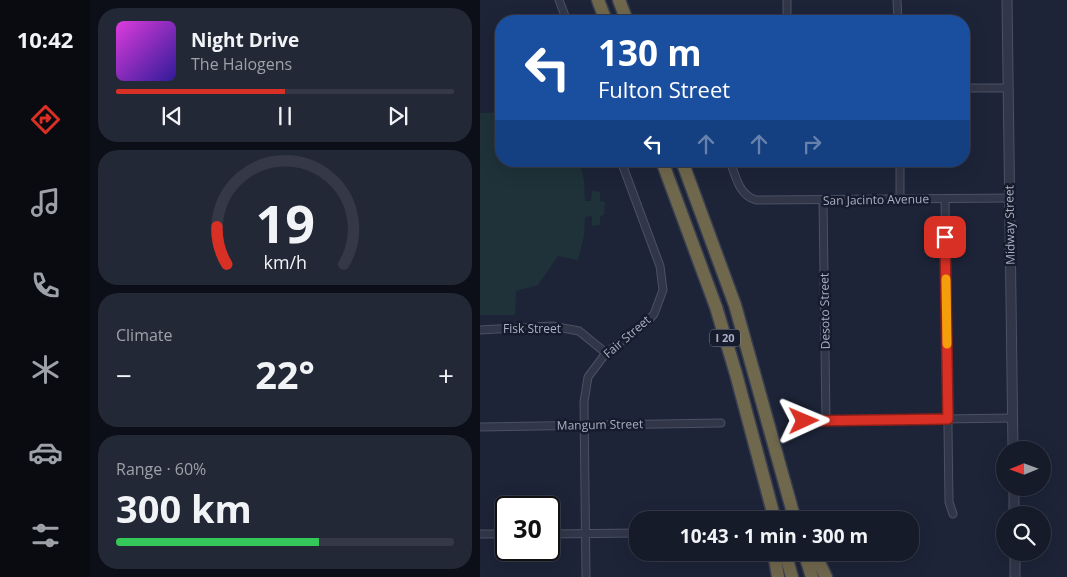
<!DOCTYPE html>
<meta charset="utf-8">
<style>
:root{--surface:#161b2a;--page:#232836;--text:#f1f3f6;--muted:#9ea1a8;--line:#353947;--accent:#d93025}
body{margin:0;font-family:"Open Sans",sans-serif;background:var(--page);color:var(--text);height:100vh;display:flex;flex-direction:column;font-size:19px;white-space:nowrap}
*{box-sizing:border-box;margin:0}
p{font-size:16px;color:var(--muted)}
.icon{flex:none;width:28px;height:28px;fill:none;stroke:currentColor;stroke-width:2;stroke-linecap:round;stroke-linejoin:round}
.map{position:relative;flex:1;overflow:hidden}
.panel{display:flex;flex-direction:column;gap:8px;padding:8px;background:#0c0f17;width:390px}
.panel>*{flex:none}
.top-card{position:absolute;left:15px;top:15px;width:475px;height:152px;border-radius:20px;box-shadow:0 5px 20px #0002,0 0 0 1px var(--line);background:#1a4fa0;color:#fff;overflow:hidden}
.needle{width:32px;rotate:269deg}
.buttons{position:absolute;left:516px;top:441px;display:grid;gap:10px}
.buttons a{display:grid;place-items:center;width:55px;height:55px;border-radius:50%;background:var(--surface);box-shadow:0 5px 20px #0002,0 0 0 1px var(--line);font-size:25px}
.speed{position:absolute;left:15px;top:496px;display:flex;gap:10px;font-size:25px;font-weight:700;text-align:center}
.speed>*{display:grid;place-content:center;width:65px;height:65px;border-radius:50%;background:var(--surface);box-shadow:0 5px 20px #0002,0 0 0 1px var(--line);line-height:1}
.speed .limit{border:2px solid #111;border-radius:8px;background:#fff;color:#111}
.pin{position:absolute;display:grid;place-items:center;width:42px;height:42px;color:#fff;margin:-21px;border-radius:10px;box-shadow:0 2px 8px #0006}
.me{position:absolute;width:55px;margin:-28px;rotate:89deg;stroke-linejoin:round;filter:drop-shadow(0 0 4px #0008)}
.turn{display:flex;align-items:center;gap:18px;height:105px;padding:0 20px;font-size:22px}
.turn .icon{width:65px;height:65px;stroke-width:2.5}
.turn b{display:block;font-size:35px;line-height:42px}
.lanes{display:flex;align-items:center;height:48px;padding:0 20px;background:#0003;justify-content:center;gap:25px;direction:ltr}
.lanes .off{opacity:.35}
.big{font-size:38px;font-weight:700;line-height:1.1}
.panel .tile{flex:1;display:flex;flex-direction:column;justify-content:center;gap:8px;min-width:0;padding:0 18px;border-radius:20px;background:var(--page)}
.panel .dial{align-items:center;gap:0}
.dial svg{height:130px;overflow:visible;fill:none;stroke:var(--line);stroke-width:7;stroke-linecap:round;text-anchor:middle}
.dial text{fill:var(--text);stroke:none}
.song{display:flex;align-items:center;gap:15px}
.cover{width:60px;height:60px;border-radius:8px;background:linear-gradient(135deg,hsl(300 70% 55%),hsl(250 70% 35%))}
.played{height:5px;border-radius:2px;background:linear-gradient(90deg,var(--accent) 50%,var(--line) 50%)}
.keys{display:flex;justify-content:space-around;direction:ltr}
.heat{display:flex;justify-content:space-between;align-items:center;font-size:28px;direction:ltr}
.charge{height:8px;border-radius:4px;background:linear-gradient(90deg,#34c759 60%,var(--line) 0)}
.trip{position:absolute;left:149px;top:511px;width:290px;height:50px;border-radius:20px;background:var(--surface);box-shadow:0 5px 20px #0002,0 0 0 1px var(--line);font-weight:700;line-height:50px;text-align:center}
main{display:flex;flex:1;min-height:0}
.tabs{display:flex;flex-direction:column;width:90px;justify-content:space-around;align-items:center;background:#090b11;color:var(--muted)}
.tabs .icon{width:35px;height:35px}
.tabs .selected{color:var(--accent)}
.tabs b{font-size:22px;color:var(--text)}
.map>svg:first-child{display:block}
.green{fill:#1f3239}
.lines{fill:none;stroke-linecap:round;stroke-linejoin:round}
.minor-casing{stroke:#4c5164;stroke-width:9}
.tertiary-casing{stroke:#4c5164;stroke-width:11}
.motorway-casing{stroke:#393e50;stroke-width:15}
.minor{stroke:#313749;stroke-width:7}
.tertiary{stroke:#313749;stroke-width:9}
.motorway{stroke:#70684d;stroke-width:12}
.route-casing{stroke:#8d1f18;stroke-width:12}
.route{stroke:#d93025;stroke-width:9}
.slow{stroke:#f59e0b;stroke-width:9}
.labels{text-anchor:middle;stroke-width:5;stroke-linejoin:round;paint-order:stroke}
.shield{fill:#171c2d;stroke:#7f8498;stroke-width:1}
.shield-label{font-size:11px;font-weight:bold;fill:#abb0c6}
.street-label{font-size:12px;fill:#abb0c6;stroke:#171c2d}
</style>
<main>
<nav class="tabs">
<b>10:42</b>
<svg class="icon selected" aria-label="directions" viewBox="0 0 24 24"><path d="M12 3l9 9-9 9-9-9zM9 14v-3h6M13 9l2 2-2 2"/></svg>
<svg class="icon" aria-label="music" viewBox="0 0 24 24"><path d="M9 18V5l10-2v13"/><circle cx="6" cy="18" r="3"/><circle cx="16" cy="16" r="3"/></svg>
<svg class="icon" aria-label="phone" viewBox="0 0 24 24"><path d="M5 4h4l2 5-3 2q2 4 5 5l2-3 5 2v4C11 20 4 13 5 4z"/></svg>
<svg class="icon" aria-label="climate" viewBox="0 0 24 24"><path d="M12 3v18M4 7l16 10M4 17L20 7"/></svg>
<svg class="icon" aria-label="car" viewBox="0 0 24 24"><path d="M5 17H2v-5l4-1 3-4h7l3 4 3 1v5h-3M9 17h6M6 11h13"/><circle cx="7" cy="17" r="2"/><circle cx="17" cy="17" r="2"/></svg>
<svg class="icon" aria-label="filters" viewBox="0 0 24 24"><path d="M4 7h16M4 17h16"/><circle cx="9" cy="7" r="2"/><circle cx="15" cy="17" r="2"/></svg>
</nav>
<section class="panel">
<div class="tile">
<div class="song"><i class="cover"></i><div><b>Night Drive</b><p>The Halogens</p></div></div>
<div class="played"></div>
<div class="keys"><svg class="icon" aria-label="previous" viewBox="0 0 24 24"><path d="M18 5L8 12l10 7zM5 5v14"/></svg><svg class="icon" aria-label="pause" viewBox="0 0 24 24"><path d="M8 5v14M16 5v14"/></svg><svg class="icon" aria-label="next" viewBox="0 0 24 24"><path d="M6 5l10 7-10 7zM19 5v14"/></svg></div>
</div>
<div class="tile dial"><svg viewBox="0 0 100 80">
<path d="M14 69A42 42 0 1 1 86 69"/>
<path d="M14 69A42 42 0 0 1 8 46" stroke="#d93025"/>
<text x="50" y="56" font-size="32" font-weight="700">19</text>
<text x="50" y="72" font-size="11">km/h</text>
</svg></div>
<div class="tile"><p>Climate</p>
<div class="heat"><a>−</a><b class="big">22°</b><a>+</a></div>
</div>
<div class="tile"><p>Range · 60%</p><b class="big">300 km</b><div class="charge"></div></div>
</section>
<div class="map">
<svg width="587" height="577" viewBox="0 0 587 577">
<rect width="100%" height="100%" fill="#1d2438"/>
<polygon class="green" points="21,112 21,161 73,161 75,164 99,161 104,180 105,201 111,201 112,191 120,192 120,201 125,202 124,215 120,216 120,225 112,226 112,216 105,217 104,236 98,260 78,256 58,285 36,291 35,315 0,315 0,113"/>
<g class="lines">
<g class="minor-casing">
<g id="minor">
<polyline points="79,0 87,21"/>
<polyline points="307,0 307,21"/>
<polyline points="417,0 418,21"/>
<polyline points="484,88 528,88"/>
<path d="M250,161C256,177 259,195 276,200L530,198"/>
<polyline points="420,161 420,200"/>
<polyline points="465,199 469,502 473,514"/>
<polyline points="343,201 346,421"/>
<polyline points="0,330 72,326 99,331 126,353"/>
<polyline points="323,421 533,418"/>
<polyline points="0,427 241,423"/>
<polyline points="0,534 26,534"/>
<polyline points="69,534 158,533"/>
<polyline points="106,577 104,402 108,377 126,353 167,322 174,314 183,290 180,266 141,161"/>
</g>
</g>
<g class="tertiary-casing">
<g id="tertiary">
<polyline points="527,0 533,450"/>
<polyline points="534,488 534,515"/>
<polyline points="535,552 535,577"/>
</g>
</g>
<g class="motorway-casing">
<g id="motorway">
<polyline points="118,0 126,21"/>
<polyline points="139,0 147,21"/>
<polyline points="182,161 236,307 256,374 295,520"/>
<polyline points="202,161 255,305 315,520"/>
<polyline points="294,552 298,577"/>
<polyline points="305,552 312,577"/>
<polyline points="324,552 332,577"/>
<polyline points="334,552 346,577"/>
</g>
</g>
<use href="#minor" class="minor"/>
<use href="#tertiary" class="tertiary"/>
<use href="#motorway" class="motorway"/>
</g>
<g class="lines">
<g class="route-casing">
<polyline id="route" points="324,421 468,419 465,237"/>
</g>
<use href="#route" class="route"/>
<polyline class="slow" points="466,279 467,344"/>
</g>
<g class="labels">
<rect class="shield" x="230" y="329.5" width="30" height="17" rx="4"/>
<g class="shield-label">
<text x="245" y="342">I 20</text>
</g>
<g class="street-label">
<text transform="translate(396 200) rotate(-1)" y="4">San Jacinto Avenue</text>
<text transform="translate(530 225) rotate(-91)" y="4">Midway Street</text>
<text transform="translate(345 311) rotate(-91)" y="4">Desoto Street</text>
<text x="52" y="333">Fisk Street</text>
<text transform="translate(147 337) rotate(-41)" y="4">Fair Street</text>
<text transform="translate(120 425) rotate(-1)" y="4">Mangum Street</text>
</g>
</g>
</svg>
<div class="buttons">
<a><svg class="needle" viewBox="-14 -14 28 28"><path d="M0-13l5 13h-10z" fill="#e53935"/><path d="M0 13l5-13h-10z" fill="#9ea1a8"/></svg></a>
<a><svg class="icon" aria-label="search" viewBox="0 0 24 24"><circle cx="10" cy="10" r="6"/><path d="M15 15l6 6"/></svg></a>
</div>
<div class="speed"><div class="limit">30</div></div>
<div class="pin" style="left:465px;top:237px;background:#d93025"><svg class="icon" aria-label="arrive" viewBox="0 0 24 24"><path d="M6 21V4h12l-3 4 3 4H6"/></svg></div>
<svg class="me" style="left:324px;top:421px" viewBox="-20 -20 40 40"><path d="M0-17L14 15 0 8-14 15z" fill="#d93025" stroke="#fff" stroke-width="4"/></svg>
<div class="trip">10:43 · 1 min · 300 m</div>
<div class="top-card">
<div class="turn"><svg class="icon" aria-label="left" viewBox="0 0 24 24"><path d="M17 20v-9H6M10 6l-5 5 5 5"/></svg><div><b>130 m</b>Fulton Street</div></div>
<div class="lanes"><svg class="icon" aria-label="left" viewBox="0 0 24 24"><path d="M17 20v-9H6M10 6l-5 5 5 5"/></svg><svg class="icon off" aria-label="ahead" viewBox="0 0 24 24"><path d="M12 20V5M6 11l6-6 6 6"/></svg><svg class="icon off" aria-label="ahead" viewBox="0 0 24 24"><path d="M12 20V5M6 11l6-6 6 6"/></svg><svg class="icon off" aria-label="right" viewBox="0 0 24 24"><path d="M7 20v-9h11M14 6l5 5-5 5"/></svg></div>
</div>
</div>
</main>
